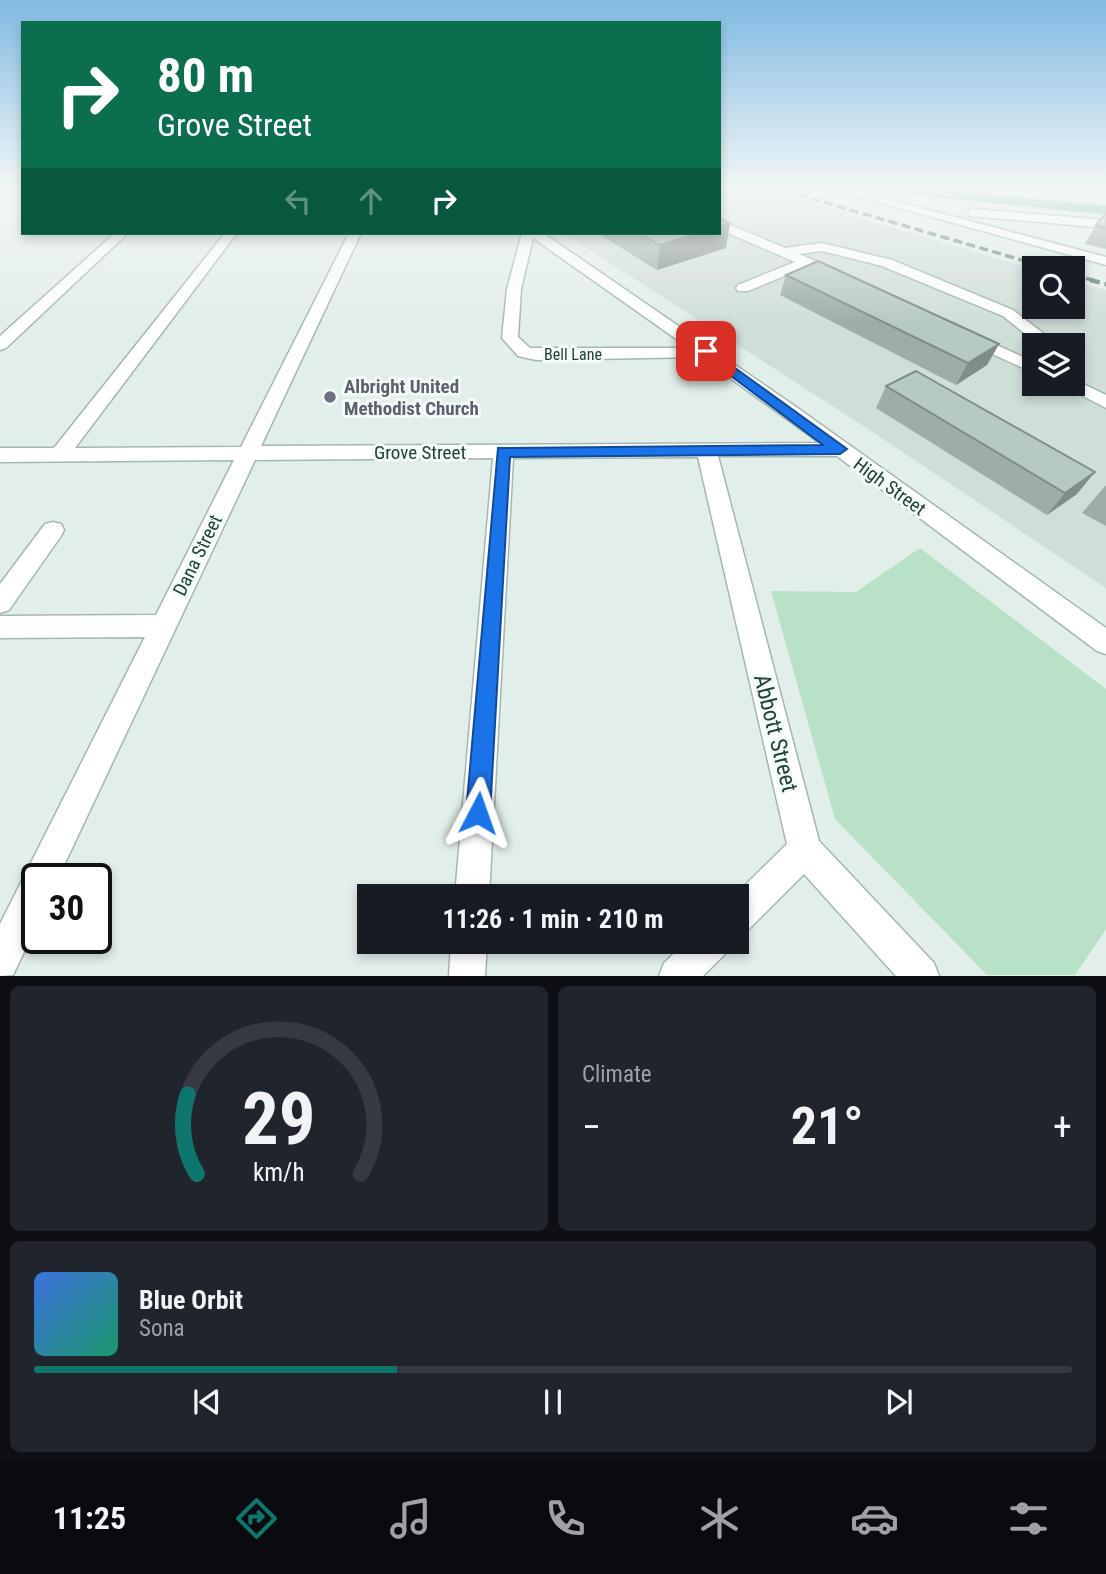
<!DOCTYPE html>
<meta charset="utf-8">
<style>
:root{--surface:#171b24;--page:#20242c;--text:#f1f3f6;--muted:#9ea1a6;--line:#363941;--accent:#0f766e}
body{margin:0;font-family:"Roboto Condensed",sans-serif;background:var(--page);color:var(--text);height:100vh;display:flex;flex-direction:column;font-size:26px;white-space:nowrap}
*{box-sizing:border-box;margin:0}
p{font-size:23px;color:var(--muted)}
.icon{flex:none;width:38px;height:38px;fill:none;stroke:currentColor;stroke-width:2;stroke-linecap:round;stroke-linejoin:round}
.map{position:relative;height:976px;overflow:hidden}
.sheet{display:flex;flex-direction:column;gap:10px;padding:10px;background:#0d0f14;flex:1}
.sheet>*{flex:none}
.guide{position:absolute;left:21px;top:21px;width:700px;height:214px;border-radius:0px;box-shadow:0 4px 10px #0003;background:#0b6e4f;color:#fff;overflow:hidden}
.tools{position:absolute;left:1022px;top:256px;display:grid;gap:14px}
.tools a{display:grid;place-items:center;width:63px;height:63px;border-radius:0px;background:var(--surface);box-shadow:0 4px 10px #0003;font-size:35px}
.speed{position:absolute;left:21px;top:863px;display:flex;gap:14px;font-size:35px;font-weight:700;text-align:center}
.speed>*{display:grid;place-content:center;width:91px;height:91px;border-radius:50%;background:var(--surface);box-shadow:0 4px 10px #0003;line-height:1}
.speed .limit{border:4px solid #111;border-radius:10px;background:#fff;color:#111}
.pin{position:absolute;display:grid;place-items:center;width:60px;height:60px;color:#fff;margin:-30px;border-radius:14px;box-shadow:0 4px 10px #0006}
.me{position:absolute;width:77px;margin:-38px;rotate:4deg;stroke-linejoin:round;filter:drop-shadow(0 0 5px #0008)}
.turn{display:flex;align-items:center;gap:24px;height:147px;padding:0 21px;font-size:32px}
.turn .icon{width:91px;height:91px;stroke-width:2.5}
.turn b{display:block;font-size:49px;line-height:60px}
.lanes{display:flex;align-items:center;height:66px;padding:0 21px;background:#0003;justify-content:center;gap:35px;direction:ltr}
.lanes .off{opacity:.35}
.big{font-size:52px;font-weight:700;line-height:1.1}
.sheet .tile{flex:1;display:flex;flex-direction:column;justify-content:center;gap:10px;min-width:0;padding:0 24px;border-radius:10px;background:var(--page)}
.sheet .dial{align-items:center;gap:0}
.dial svg{height:182px;overflow:visible;fill:none;stroke:var(--line);stroke-width:7;stroke-linecap:round;text-anchor:middle}
.dial text{fill:var(--text);stroke:none}
.song{display:flex;align-items:center;gap:21px}
.cover{width:84px;height:84px;border-radius:10px;background:linear-gradient(135deg,hsl(220 70% 55%),hsl(160 70% 35%))}
.played{height:7px;border-radius:4px;background:linear-gradient(90deg,var(--accent) 35%,var(--line) 35%)}
.keys{display:flex;justify-content:space-around;direction:ltr}
.heat{display:flex;justify-content:space-between;align-items:center;font-size:38px;direction:ltr}
.sheet .tiles{flex:1;display:grid;gap:10px;grid-template-columns:1fr 1fr}
.tile:last-child{grid-column:span 2}
.trip{position:absolute;left:357px;top:884px;width:392px;height:70px;border-radius:0px;background:var(--surface);box-shadow:0 4px 10px #0003;font-weight:700;line-height:70px;text-align:center}
.tab-bar{display:flex;height:112px;justify-content:space-around;align-items:center;background:#090b0e;color:var(--muted)}
.tab-bar .icon{width:49px;height:49px}
.tab-bar .on{color:var(--accent)}
.tab-bar b{font-size:32px;color:var(--text)}
.map>svg:first-child{display:block}
.built{fill:#d0ded9;fill-rule:evenodd}
.green{fill:#b9e1c8}
.lines{fill:none;stroke-linecap:round;stroke-linejoin:round}
.minor-casing{stroke:#a4b7b2;stroke-width:3}
.major-casing{stroke:#c1cac8;stroke-width:3}
.minor{fill:#fff;fill-rule:evenodd}
.major{fill:#62a89d;fill-rule:evenodd}
.rail-far1{stroke:#5a7c77;stroke-width:3.5;stroke-dasharray:9 4.5;stroke-linecap:butt}
.rail{stroke:#5a7c77;stroke-width:4.5;stroke-dasharray:10 5;stroke-linecap:butt}
.wall{fill:#9dada8}
.shaded-wall{fill:#808d88}
.building{fill:#b7c9c3;stroke:#808d88;stroke-width:2}
.route{fill:#1a73e8;stroke:#114b97;stroke-width:2}
.worship-dot{fill:#6b7280;stroke:#f3faf7;stroke-width:2.5}
.labels{text-anchor:middle;stroke-width:6;stroke-linejoin:round;paint-order:stroke}
.far-street-label{font-size:16px;fill:#20413c;stroke:#f3faf7}
.worship-label{font-size:19px;font-weight:bold;fill:#5b616d;stroke:#f3faf7;text-anchor:start}
.street-label{font-size:19px;fill:#20413c;stroke:#f3faf7}
.near-street-label{font-size:23px;fill:#20413c;stroke:#f3faf7}
</style>
<div class="map">
<svg width="1106" height="976" viewBox="0 0 1106 976">
<rect width="100%" height="100%" fill="#e2eeea"/>
<path class="built" d="M719,187H747L810,203L1034,269V306H1073V281L1106,290V588L865,427L563,233H719ZM1034,345H1073V383H1034Z"/>
<polygon class="green" points="920,548 1106,689 1106,929 1075,975 987,975 835,819 771,591 856,592"/>
<g class="lines">
<g class="minor-casing">
<g id="minor">
<polygon points="823,187 842,187 1106,257 1106,265"/>
<polygon points="973,209 1106,220 1106,228 969,216 969,210"/>
<polygon points="719,220 785,248 822,243 892,260 1013,310 1058,345 1039,345 1003,316 882,266 822,251 799,254 841,272 841,278 831,278 806,267 748,291 738,291 736,288 738,285 795,262 719,229"/>
<polygon points="115,233 128,233 6,348 0,350 0,336"/>
<path d="M225,233H237L75,448L241,447L349,233H361L261,446L820,443L701,357L536,360L518,356L502,338L507,289L522,233H543L789,402L1106,628V654L1097,651L837,456H718L819,841L934,963L939,976H896L804,874L749,929L737,934V896H734L787,844L698,457L513,458L489,896H455L493,458L255,460L58,878H37V925L13,975L0,976V924L145,637L0,638V616L156,615L234,460L0,462V448H54ZM533,238L689,348H530L518,337L521,289Z"/>
<polygon points="970,333 1034,362 1034,373 964,341 962,338"/>
<polygon points="1073,379 1106,395 1106,408 1058,383 1073,383"/>
<polygon points="53,522 61,524 64,530 61,536 9,610 0,613 0,584 45,524"/>
<polygon points="451,942 487,942 485,976 449,976"/>
<polygon points="686,942 729,942 724,955 703,976 659,976 664,963"/>
</g>
</g>
<g class="major-casing">
<polygon id="major" points="865,187 908,187 1106,206 1106,214 870,190"/>
</g>
<use href="#minor" class="minor"/>
<use href="#major" class="major"/>
<g class="rail-far1">
<polyline points="772,187 1049,268"/>
<polyline points="1073,275 1096,281"/>
</g>
<polyline class="rail" points="1090,280 1106,284"/>
</g>
<g class="wall">
<polygon points="1106,213 1106,249 1085,244 1096,225"/>
<polygon points="597,233 719,233 726,248 657,270"/>
<polygon points="786,275 999,344 987,365 956,385 780,295"/>
<polygon points="886,386 1077,494 1047,515 876,408"/>
<polygon points="1106,485 1106,526 1082,513"/>
</g>
<g class="shaded-wall">
<polygon points="730,224 726,248 657,270 660,245 700,233 719,233 719,227"/>
<polygon points="999,344 987,365 956,385 968,363"/>
<polygon points="1095,472 1077,494 1047,515 1065,493"/>
</g>
<g class="building">
<polygon points="1106,213 1106,228 1096,225"/>
<polygon points="719,218 730,224 719,227"/>
<polygon points="639,233 700,233 660,245"/>
<polygon points="818,261 999,344 968,363 786,275"/>
<polygon points="916,371 1095,472 1065,493 886,386"/>
</g>
<linearGradient id="sky" x2="0" y2="1"><stop stop-color="#80bae2"/><stop offset="0.58" stop-color="#f2f7f6"/><stop offset="1" stop-color="#f2f7f6" stop-opacity="0"/></linearGradient>
<rect width="1106" height="324" fill="url(#sky)"/>
<polygon class="route" points="706,347 847,449 840,454 510,457 490,813 487,821 478,825 470,821 466,813 498,448 823,445 702,354 700,351"/>
<circle class="worship-dot" cx="330" cy="397" r="7"/>
<g class="labels">
<g class="far-street-label">
<text x="573" y="360">Bell Lane</text>
</g>
<g class="worship-label">
<text x="344" y="393">Albright United<tspan x="344" dy="22">Methodist Church</tspan></text>
</g>
<g class="street-label">
<text x="420" y="459">Grove Street</text>
<text transform="translate(890 486) rotate(36)" y="7">High Street</text>
<text transform="translate(197 555) rotate(-64)" y="7">Dana Street</text>
</g>
<g class="near-street-label">
<text transform="translate(776 733) rotate(76)" y="8">Abbott Street</text>
</g>
</g>
</svg>
<div class="tools">
<a><svg class="icon" aria-label="search" viewBox="0 0 24 24"><circle cx="10" cy="10" r="6"/><path d="M15 15l6 6"/></svg></a>
<a><svg class="icon" aria-label="layers" viewBox="0 0 24 24"><path d="M12 4l9 5-9 5-9-5zM3 14l9 5 9-5"/></svg></a>
</div>
<div class="speed"><div class="limit">30</div></div>
<div class="pin" style="left:706px;top:351px;background:#d93025"><svg class="icon" aria-label="arrive" viewBox="0 0 24 24"><path d="M6 21V4h12l-3 4 3 4H6"/></svg></div>
<svg class="me" style="left:478px;top:813px" viewBox="-20 -20 40 40"><path d="M0-17L14 15 0 8-14 15z" fill="#1a73e8" stroke="#fff" stroke-width="4"/></svg>
<div class="trip">11:26 · 1 min · 210 m</div>
<div class="guide">
<div class="turn"><svg class="icon" aria-label="right" viewBox="0 0 24 24"><path d="M7 20v-9h11M14 6l5 5-5 5"/></svg><div><b>80 m</b>Grove Street</div></div>
<div class="lanes"><svg class="icon off" aria-label="left" viewBox="0 0 24 24"><path d="M17 20v-9H6M10 6l-5 5 5 5"/></svg><svg class="icon off" aria-label="ahead" viewBox="0 0 24 24"><path d="M12 20V5M6 11l6-6 6 6"/></svg><svg class="icon" aria-label="right" viewBox="0 0 24 24"><path d="M7 20v-9h11M14 6l5 5-5 5"/></svg></div>
</div>
</div>
<section class="sheet">
<div class="tiles">
<div class="tile dial"><svg viewBox="0 0 100 80">
<path d="M14 69A42 42 0 1 1 86 69"/>
<path d="M14 69A42 42 0 0 1 10 34" stroke="#0f766e"/>
<text x="50" y="56" font-size="32" font-weight="700">29</text>
<text x="50" y="72" font-size="11">km/h</text>
</svg></div>
<div class="tile"><p>Climate</p>
<div class="heat"><a>−</a><b class="big">21°</b><a>+</a></div>
</div>
<div class="tile">
<div class="song"><i class="cover"></i><div><b>Blue Orbit</b><p>Sona</p></div></div>
<div class="played"></div>
<div class="keys"><svg class="icon" aria-label="previous" viewBox="0 0 24 24"><path d="M18 5L8 12l10 7zM5 5v14"/></svg><svg class="icon" aria-label="pause" viewBox="0 0 24 24"><path d="M8 5v14M16 5v14"/></svg><svg class="icon" aria-label="next" viewBox="0 0 24 24"><path d="M6 5l10 7-10 7zM19 5v14"/></svg></div>
</div>
</div>
</section>
<nav class="tab-bar">
<b>11:25</b>
<svg class="icon on" aria-label="directions" viewBox="0 0 24 24"><path d="M12 3l9 9-9 9-9-9zM9 14v-3h6M13 9l2 2-2 2"/></svg>
<svg class="icon" aria-label="music" viewBox="0 0 24 24"><path d="M9 18V5l10-2v13"/><circle cx="6" cy="18" r="3"/><circle cx="16" cy="16" r="3"/></svg>
<svg class="icon" aria-label="phone" viewBox="0 0 24 24"><path d="M5 4h4l2 5-3 2q2 4 5 5l2-3 5 2v4C11 20 4 13 5 4z"/></svg>
<svg class="icon" aria-label="climate" viewBox="0 0 24 24"><path d="M12 3v18M4 7l16 10M4 17L20 7"/></svg>
<svg class="icon" aria-label="car" viewBox="0 0 24 24"><path d="M5 17H2v-5l4-1 3-4h7l3 4 3 1v5h-3M9 17h6M6 11h13"/><circle cx="7" cy="17" r="2"/><circle cx="17" cy="17" r="2"/></svg>
<svg class="icon" aria-label="filters" viewBox="0 0 24 24"><path d="M4 7h16M4 17h16"/><circle cx="9" cy="7" r="2"/><circle cx="15" cy="17" r="2"/></svg>
</nav>
